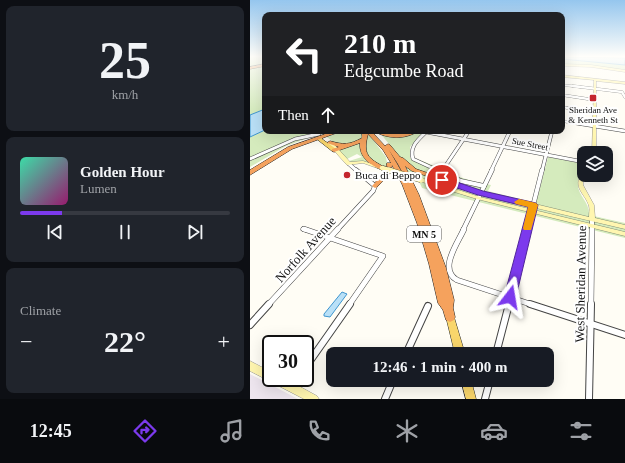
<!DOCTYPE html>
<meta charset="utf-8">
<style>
:root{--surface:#171b24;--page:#20242c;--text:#f1f3f6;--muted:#9ea1a6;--line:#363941;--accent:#7c3aed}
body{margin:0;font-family:Georgia,serif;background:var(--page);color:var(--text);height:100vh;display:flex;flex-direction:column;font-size:15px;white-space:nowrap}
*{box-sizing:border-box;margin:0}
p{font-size:13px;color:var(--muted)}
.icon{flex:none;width:22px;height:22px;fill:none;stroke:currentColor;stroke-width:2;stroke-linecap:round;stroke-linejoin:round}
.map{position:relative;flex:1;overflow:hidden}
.panel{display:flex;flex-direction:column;gap:6px;padding:6px;background:#0d0f14;width:250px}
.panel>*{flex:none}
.hud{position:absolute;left:12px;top:12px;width:303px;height:122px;border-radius:8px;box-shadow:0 4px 16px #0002;background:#202124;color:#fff;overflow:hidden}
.tools{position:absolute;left:327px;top:146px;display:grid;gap:8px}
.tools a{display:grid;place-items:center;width:36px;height:36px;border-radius:8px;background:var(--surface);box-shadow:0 4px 16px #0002;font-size:20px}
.speed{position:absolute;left:12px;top:335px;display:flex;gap:8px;font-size:20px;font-weight:700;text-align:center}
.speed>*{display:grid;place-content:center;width:52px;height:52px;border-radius:50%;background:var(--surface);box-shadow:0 4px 16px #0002;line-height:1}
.speed .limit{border:2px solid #111;border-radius:6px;background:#fff;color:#111}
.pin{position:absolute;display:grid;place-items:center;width:34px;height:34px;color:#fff;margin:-17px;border:2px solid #fff;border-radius:50%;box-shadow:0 1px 4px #0007}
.me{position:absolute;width:44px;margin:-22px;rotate:14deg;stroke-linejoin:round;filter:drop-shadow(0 0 3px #0008)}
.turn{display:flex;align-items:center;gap:14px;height:84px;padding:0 16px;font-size:18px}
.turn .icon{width:52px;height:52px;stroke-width:2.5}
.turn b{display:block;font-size:28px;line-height:34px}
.then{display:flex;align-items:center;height:38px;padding:0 16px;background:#0003;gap:8px;font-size:15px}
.big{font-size:30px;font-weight:700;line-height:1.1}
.panel .tile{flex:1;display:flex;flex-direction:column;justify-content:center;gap:6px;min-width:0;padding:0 14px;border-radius:8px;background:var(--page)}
.panel .dial{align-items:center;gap:0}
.dial b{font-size:52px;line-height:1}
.song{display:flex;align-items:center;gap:12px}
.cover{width:48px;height:48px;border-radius:6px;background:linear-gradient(135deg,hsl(160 70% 55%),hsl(320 70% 35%))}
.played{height:4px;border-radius:2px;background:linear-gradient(90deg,var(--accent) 20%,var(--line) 20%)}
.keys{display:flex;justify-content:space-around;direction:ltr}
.heat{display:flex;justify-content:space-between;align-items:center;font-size:22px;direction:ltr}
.trip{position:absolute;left:76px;top:347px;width:228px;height:40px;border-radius:8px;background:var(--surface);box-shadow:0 4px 16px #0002;font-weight:700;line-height:40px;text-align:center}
.menu{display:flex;height:64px;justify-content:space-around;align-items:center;background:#090b0e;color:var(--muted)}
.menu .icon{width:28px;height:28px}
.menu .on{color:var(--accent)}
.menu b{font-size:18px;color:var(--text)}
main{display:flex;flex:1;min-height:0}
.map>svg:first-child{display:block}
.industrial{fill:#eee6ef}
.green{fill:#d5ebbd}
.water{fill:#b9e0f7;stroke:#3f96cf}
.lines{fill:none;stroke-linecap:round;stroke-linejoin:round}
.street-far5-casing{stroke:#444;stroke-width:2.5}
.street-far4-casing{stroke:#444;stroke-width:3}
.street-far3-casing{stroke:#444;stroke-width:4}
.street-far2-casing{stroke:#444;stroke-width:5}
.street-far1-casing{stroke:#444;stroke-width:6}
.street-casing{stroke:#444;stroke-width:8}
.secondary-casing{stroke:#333;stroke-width:0.5}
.primary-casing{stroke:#222;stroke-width:1}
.highway-casing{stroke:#222;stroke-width:1}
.street-far5{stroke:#fff;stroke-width:2}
.street-far4{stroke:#fff;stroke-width:2.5}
.street-far3{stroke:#fff;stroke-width:3}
.street-far2{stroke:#fff;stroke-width:4}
.street-far1{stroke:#fff;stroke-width:5}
.street{stroke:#fff;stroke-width:6}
.secondary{fill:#fff6b0;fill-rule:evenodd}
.primary{fill:#f9d66b;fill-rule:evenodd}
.highway{fill:#f5a25d;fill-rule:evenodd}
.secondary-bridge-far1-casing{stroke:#333;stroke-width:5.5;stroke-linecap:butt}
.secondary-bridge-casing{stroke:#333;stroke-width:6;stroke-linecap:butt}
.secondary-bridge-far1{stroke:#fff6b0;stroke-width:4.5}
.secondary-bridge{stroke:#fff6b0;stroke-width:5.5}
.route{fill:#7c3aed;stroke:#51269a}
.slow{fill:#f59e0b}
.poi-dot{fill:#c4262e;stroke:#fff;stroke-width:1.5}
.labels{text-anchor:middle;stroke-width:4;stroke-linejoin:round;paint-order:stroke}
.far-poi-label{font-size:9px;fill:#111;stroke:#fff}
.far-street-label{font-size:9px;fill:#111;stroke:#fff}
.shield{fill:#fff;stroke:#585858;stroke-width:1}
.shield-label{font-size:10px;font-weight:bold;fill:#111}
.poi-label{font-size:11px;fill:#111;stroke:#fff;text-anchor:start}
.near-street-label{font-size:13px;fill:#111;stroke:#fff}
</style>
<main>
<section class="panel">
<div class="tile dial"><b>25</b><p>km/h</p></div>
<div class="tile">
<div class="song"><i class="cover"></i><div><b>Golden Hour</b><p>Lumen</p></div></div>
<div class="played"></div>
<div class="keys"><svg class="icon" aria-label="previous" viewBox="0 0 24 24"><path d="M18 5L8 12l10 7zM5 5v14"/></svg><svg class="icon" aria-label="pause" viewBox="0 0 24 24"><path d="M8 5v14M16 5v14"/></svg><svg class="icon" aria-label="next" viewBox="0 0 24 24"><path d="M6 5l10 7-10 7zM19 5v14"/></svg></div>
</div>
<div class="tile"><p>Climate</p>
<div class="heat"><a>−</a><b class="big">22°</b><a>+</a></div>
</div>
</section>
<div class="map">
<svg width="375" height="399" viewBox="0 0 375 399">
<rect width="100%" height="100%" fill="#fffdf5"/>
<polygon class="industrial" points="0,374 48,399 0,399"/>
<g class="green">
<polygon points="0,57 15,57 15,109 0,115"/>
<polygon points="312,59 375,65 375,70 338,65 312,65"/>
<polygon points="15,130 15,131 77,131 36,146 0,167 0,137"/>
<polygon points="94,131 114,131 114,137 105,143 86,144 77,137"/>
<path d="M166,131H175L160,147V158C169,157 204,176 216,179C224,182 233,183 241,185L238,191L286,203L298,157L334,164C334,172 327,176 328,185C328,196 340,202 339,215L375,223V238L172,188L167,177L160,175L153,161L130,133L143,136Z"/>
<polygon points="118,133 136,157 138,168 124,163 114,151"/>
<polygon points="110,143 121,164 111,161 101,162 99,161 112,157 107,154 97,159 87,150"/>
</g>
<g class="water">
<polygon points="312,57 375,58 375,65 312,59"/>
<polygon points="15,109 15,130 0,137 0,115"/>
<polygon points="92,292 97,294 80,317 74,316 74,314"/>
</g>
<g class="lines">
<g class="street-far5-casing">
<polyline id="street-far5" points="312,85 331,87"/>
</g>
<g class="street-far4-casing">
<g id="street-far4">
<polyline points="323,86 372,92 375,97"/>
<polyline points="312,95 345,100"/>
<polyline points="312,107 344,112"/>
<polyline points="312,121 333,124"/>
</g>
</g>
<g class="street-far3-casing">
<g id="street-far3">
<polyline points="326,123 375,131"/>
<path d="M177,131C169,139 159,146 163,159L189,171"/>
<polyline points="176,132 334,162"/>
<polyline points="0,159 45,139 69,134"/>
<polyline points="99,164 107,171"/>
<polyline points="192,171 219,131"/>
<polyline points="241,171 260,131"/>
<polyline points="292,171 302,131"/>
</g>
</g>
<g class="street-far2-casing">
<g id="street-far2">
<polyline points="187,170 211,181 234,186"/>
<polyline points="191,172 192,170"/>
<polyline points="53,229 57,230"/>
<polyline points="87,230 123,191 125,186 106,170"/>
<polyline points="213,230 242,170"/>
<polyline points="277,230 292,170"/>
<polyline points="342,230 342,219"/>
</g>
</g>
<g class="street-far1-casing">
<g id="street-far1">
<polyline points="54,229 133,256 99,305"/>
<path d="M214,229C208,243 188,269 207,280L283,305"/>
<polyline points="18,305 88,229"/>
<polyline points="258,305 277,229"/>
<polyline points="341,305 342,229"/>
</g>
</g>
<g class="street-casing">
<g id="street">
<polyline points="280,304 375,335"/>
<polyline points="0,325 19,304"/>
<polyline points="156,354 178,306"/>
<polyline points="246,354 259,304"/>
<polyline points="55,368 100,304"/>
<polyline points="42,387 48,378"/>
<polyline points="135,399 143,380"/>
<polyline points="235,399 240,380"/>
<polyline points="339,399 341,304"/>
</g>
</g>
<g class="secondary-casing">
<g id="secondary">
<polygon points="312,64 341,65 375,70 375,72 341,67 312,66"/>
<polygon points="312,75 375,82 375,84 346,81 346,153 342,153 344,80 312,77"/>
<polygon points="78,142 82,142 100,162 113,161 132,167 132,168 130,169 113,163 97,165 78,144"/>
<path d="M332,173H334V175H336L333,182V185L344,205L345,218L375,225V229L231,195L228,193L231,191L339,217C339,213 340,210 339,206C335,193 322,188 332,173Z"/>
<polygon points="171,178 230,197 375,232 375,236 227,199 169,181 168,180 169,179"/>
<polygon points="0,361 21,372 21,378 34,378 67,396 69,399 54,399 0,371"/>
</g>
</g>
<g class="primary-casing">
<g id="primary">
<polygon points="69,136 73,136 72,139 86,149 86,151 82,151 68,140 68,139"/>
<polygon points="200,313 203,314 204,317 215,354 205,354 196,317 197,314"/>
<polygon points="211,380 221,380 226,399 216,399"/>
</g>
</g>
<g class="highway-casing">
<g id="highway">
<polygon points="15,64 15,66 0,69 0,67"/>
<polygon points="84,131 92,131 42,149 0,175 0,170 38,147"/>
<path d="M112,131H121L135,146L138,144L140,145L150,157L153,158L166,169L233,192L234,193L231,195L229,194L162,171L155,166L169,195L196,268L204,300L203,308L205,317L204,320L200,322L196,320L193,310L188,303L179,264L167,223L152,184L142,165L141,172L127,187L125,188L122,186L135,172L137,163H141L133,150L118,134C117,138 116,142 116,146C115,158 126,162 134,167L135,168L134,169L132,170C120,165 109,157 110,143L84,152L82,151V149L89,147L77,143L80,141C94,145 99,145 112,138ZM139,150L148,164L158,183Z"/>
<path d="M124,131C133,131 140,134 148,134C155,134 161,131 168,131C156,140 136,139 124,131Z"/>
</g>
</g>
<use href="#street-far5" class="street-far5"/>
<use href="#street-far4" class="street-far4"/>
<use href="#street-far3" class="street-far3"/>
<use href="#street-far2" class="street-far2"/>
<use href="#street-far1" class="street-far1"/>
<use href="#street" class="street"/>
<use href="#secondary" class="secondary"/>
<use href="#primary" class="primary"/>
<use href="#highway" class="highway"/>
<g class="secondary-bridge-far1-casing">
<polyline id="secondary-bridge-far1" points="132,168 142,171"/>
</g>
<g class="secondary-bridge-casing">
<polyline id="secondary-bridge" points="139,170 171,180"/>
</g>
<use href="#secondary-bridge-far1" class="secondary-bridge-far1"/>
<use href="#secondary-bridge" class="secondary-bridge"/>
</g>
<linearGradient id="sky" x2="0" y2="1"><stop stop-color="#95c6ee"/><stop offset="0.5" stop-color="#fffefa"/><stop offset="1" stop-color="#fffefa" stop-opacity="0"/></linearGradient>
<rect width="375" height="113" fill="url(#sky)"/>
<polygon class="route" points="192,177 233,191 286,203 288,205 265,301 260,303 256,301 254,297 278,207 228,195 189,182 188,180"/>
<polygon class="slow" points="269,199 286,203 288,205 281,230 274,230 273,228 278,207 266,204 264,202"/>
<g class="poi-dot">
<rect x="339" y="94" width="8" height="8" rx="2"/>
<circle cx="97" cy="175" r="4"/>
</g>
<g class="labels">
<g class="far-poi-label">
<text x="343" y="113">Sheridan Ave<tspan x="343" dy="10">&amp; Kenneth St</tspan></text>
</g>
<g class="far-street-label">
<text transform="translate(280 144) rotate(11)" y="3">Sue Street</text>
</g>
<rect class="shield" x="157" y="226" width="34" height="16" rx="3"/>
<g class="shield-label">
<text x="174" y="238">MN 5</text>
</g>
<g class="poi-label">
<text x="105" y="179">Buca di Beppo</text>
</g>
<g class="near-street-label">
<text transform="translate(55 249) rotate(-48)" y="5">Norfolk Avenue</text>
<text transform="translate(330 284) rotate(-89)" y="5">West Sheridan Avenue</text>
</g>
</g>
</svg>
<div class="tools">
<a><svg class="icon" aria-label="layers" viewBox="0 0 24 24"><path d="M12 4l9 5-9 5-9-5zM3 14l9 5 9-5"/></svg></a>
</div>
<div class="speed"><div class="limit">30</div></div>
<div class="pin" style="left:192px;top:180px;background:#d93025"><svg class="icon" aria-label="arrive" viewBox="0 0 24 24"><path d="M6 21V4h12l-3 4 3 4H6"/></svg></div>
<svg class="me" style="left:260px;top:297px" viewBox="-20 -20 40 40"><path d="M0-17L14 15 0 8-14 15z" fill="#7c3aed" stroke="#fff" stroke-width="4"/></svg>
<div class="trip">12:46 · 1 min · 400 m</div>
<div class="hud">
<div class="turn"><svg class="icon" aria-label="left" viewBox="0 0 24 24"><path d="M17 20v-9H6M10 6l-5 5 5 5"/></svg><div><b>210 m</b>Edgcumbe Road</div></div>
<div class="then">Then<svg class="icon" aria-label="ahead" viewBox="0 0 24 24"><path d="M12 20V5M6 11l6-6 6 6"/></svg></div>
</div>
</div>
</main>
<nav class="menu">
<b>12:45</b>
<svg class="icon on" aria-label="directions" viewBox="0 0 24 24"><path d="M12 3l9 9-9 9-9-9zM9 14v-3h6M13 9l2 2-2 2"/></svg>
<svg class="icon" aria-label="music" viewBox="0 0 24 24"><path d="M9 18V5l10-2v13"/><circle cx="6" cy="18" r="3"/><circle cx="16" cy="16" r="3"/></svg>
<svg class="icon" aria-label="phone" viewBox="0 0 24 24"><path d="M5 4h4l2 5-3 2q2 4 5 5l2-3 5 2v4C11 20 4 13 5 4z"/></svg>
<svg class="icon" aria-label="climate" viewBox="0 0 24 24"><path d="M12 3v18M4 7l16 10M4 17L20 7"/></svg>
<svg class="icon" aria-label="car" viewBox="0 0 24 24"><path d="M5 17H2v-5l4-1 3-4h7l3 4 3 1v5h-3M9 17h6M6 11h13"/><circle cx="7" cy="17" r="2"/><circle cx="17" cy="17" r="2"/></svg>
<svg class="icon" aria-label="filters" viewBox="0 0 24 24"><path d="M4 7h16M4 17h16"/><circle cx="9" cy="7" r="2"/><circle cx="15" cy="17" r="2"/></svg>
</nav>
